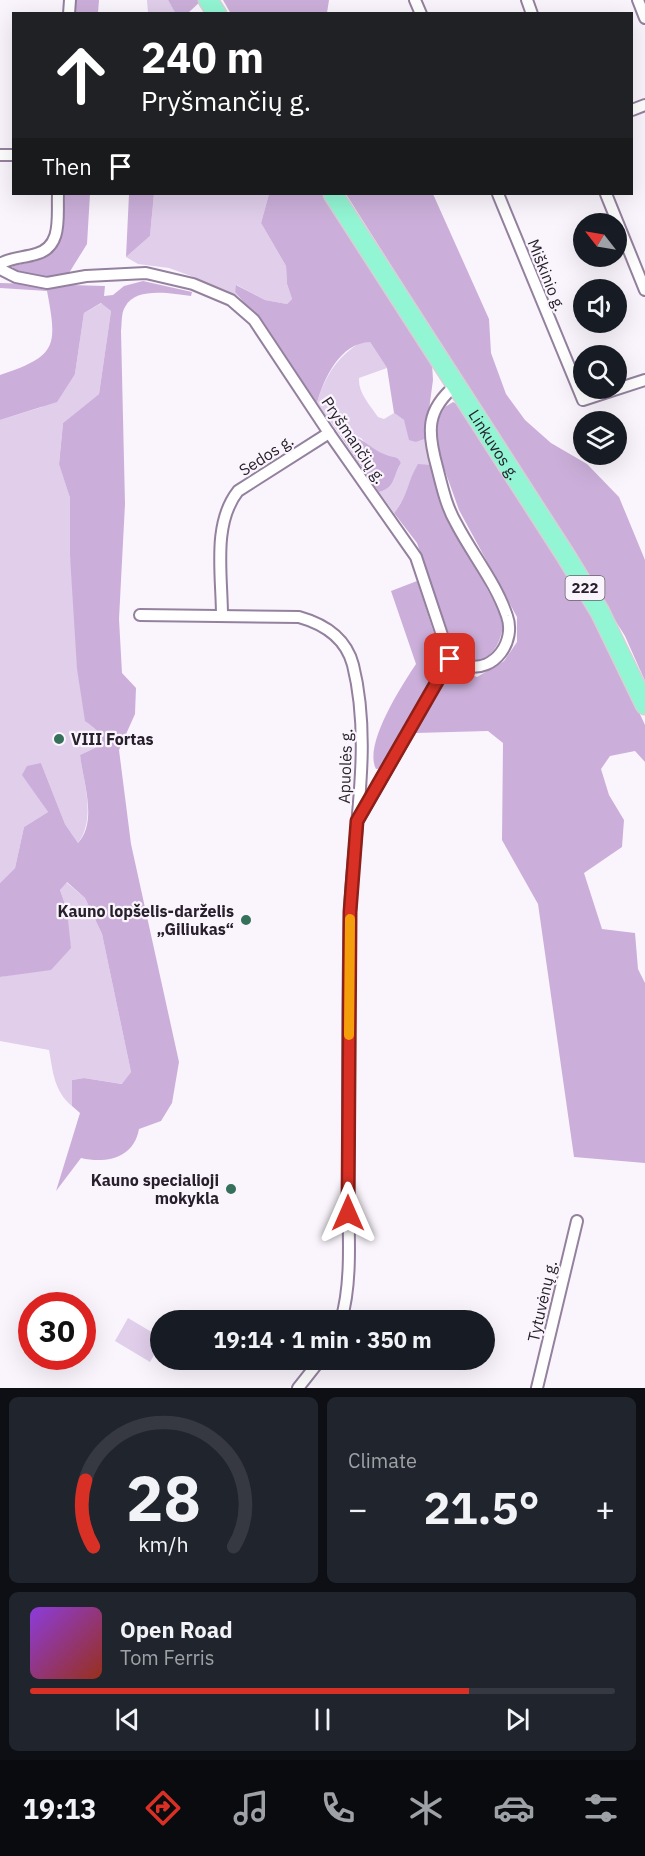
<!DOCTYPE html>
<meta charset="utf-8">
<style>
:root{--surface:#171b24;--page:#20242c;--text:#f1f3f6;--muted:#9ea1a6;--line:#363941;--accent:#d93025}
body{margin:0;font-family:"IBM Plex Sans",sans-serif;background:var(--page);color:var(--text);height:100vh;display:flex;flex-direction:column;font-size:22px;white-space:nowrap}
*{box-sizing:border-box;margin:0}
p{font-size:20px;color:var(--muted)}
.icon{flex:none;width:33px;height:33px;fill:none;stroke:currentColor;stroke-width:2;stroke-linecap:round;stroke-linejoin:round}
.map{position:relative;height:1388px;overflow:hidden}
.side{display:flex;flex-direction:column;gap:9px;padding:9px;background:#0d0f14;flex:1}
.side>*{flex:none}
.hud{position:absolute;left:12px;top:12px;width:621px;height:183px;border-radius:0px;box-shadow:0 6px 24px #0002;background:#202124;color:#fff;overflow:hidden}
.needle{width:39px;rotate:301deg}
.tools{position:absolute;left:573px;top:213px;display:grid;gap:12px}
.tools a{display:grid;place-items:center;width:54px;height:54px;border-radius:50%;background:var(--surface);box-shadow:0 6px 24px #0002;font-size:30px}
.speed{position:absolute;left:18px;top:1292px;display:flex;gap:12px;font-size:30px;font-weight:700;text-align:center}
.speed>*{display:grid;place-content:center;width:78px;height:78px;border-radius:50%;background:var(--surface);box-shadow:0 6px 24px #0002;line-height:1}
.speed .limit{border:9px solid #d22;background:#fff;color:#111}
.pin{position:absolute;display:grid;place-items:center;width:51px;height:51px;color:#fff;margin:-26px;border-radius:12px;box-shadow:0 3px 9px #0006}
.me{position:absolute;width:66px;margin:-33px;rotate:0deg;stroke-linejoin:round;filter:drop-shadow(0 0 4px #0008)}
.turn{display:flex;align-items:center;gap:21px;height:126px;padding:0 30px;font-size:27px}
.turn .icon{width:78px;height:78px;stroke-width:2.5}
.turn b{display:block;font-size:42px;line-height:51px}
.then{display:flex;align-items:center;height:57px;padding:0 30px;background:#0003;gap:12px;font-size:22px}
.big{font-size:45px;font-weight:700;line-height:1.1}
.side .tile{flex:1;display:flex;flex-direction:column;justify-content:center;gap:9px;min-width:0;padding:0 21px;border-radius:9px;background:var(--page)}
.side .dial{align-items:center;gap:0}
.dial svg{height:156px;overflow:visible;fill:none;stroke:var(--line);stroke-width:7;stroke-linecap:round;text-anchor:middle}
.dial text{fill:var(--text);stroke:none}
.song{display:flex;align-items:center;gap:18px}
.cover{width:72px;height:72px;border-radius:9px;background:linear-gradient(135deg,hsl(270 70% 55%),hsl(10 70% 35%))}
.played{height:6px;border-radius:3px;background:linear-gradient(90deg,var(--accent) 75%,var(--line) 75%)}
.keys{display:flex;justify-content:space-around;direction:ltr}
.heat{display:flex;justify-content:space-between;align-items:center;font-size:33px;direction:ltr}
.side .tiles{flex:1;display:grid;gap:9px;grid-template-columns:1fr 1fr}
.tile:last-child{grid-column:span 2}
.trip{position:absolute;left:150px;top:1310px;width:345px;height:60px;border-radius:30px;background:var(--surface);box-shadow:0 6px 24px #0002;font-weight:700;line-height:60px;text-align:center}
.menu{display:flex;height:96px;justify-content:space-around;align-items:center;background:#090b0e;color:var(--muted)}
.menu .icon{width:42px;height:42px}
.menu .active{color:var(--accent)}
.menu b{font-size:27px;color:var(--text)}
.map>svg:first-child{display:block}
.green{fill:#e0ceea}
.forest{fill:#cbafda}
.lines{fill:none;stroke-linecap:round;stroke-linejoin:round}
.minor-casing{stroke:#94819e;stroke-width:14}
.primary-casing{stroke:#d4d2d5;stroke-width:21}
.minor{stroke:#fff;stroke-width:10}
.primary{stroke:#92f5d4;stroke-width:18}
.route-casing{stroke:#8d1f18;stroke-width:15}
.route{stroke:#d93025;stroke-width:10}
.slow{stroke:#f59e0b;stroke-width:10}
.poi-dot{fill:#35705a;stroke:#faf5fc;stroke-width:2}
.labels{text-anchor:middle;stroke-width:4.5;stroke-linejoin:round;paint-order:stroke}
.shield{fill:#faf5fc;stroke:#67606a;stroke-width:1.5}
.shield-label{font-size:15px;font-weight:bold;fill:#28202c}
.street-label{font-size:16px;fill:#28202c;stroke:#faf5fc}
.poi-label{font-size:16px;font-weight:bold;fill:#28202c;stroke:#faf5fc;text-anchor:end}
</style>
<div class="map">
<svg width="645" height="1388" viewBox="0 0 645 1388">
<rect width="100%" height="100%" fill="#faf5fc"/>
<g class="green">
<polygon points="147,0 168,0 176,13 148,13"/>
<polygon points="154,194 269,194 261,223 286,266 287,284 292,299 287,304 265,300 237,285 235,292 241,300 191,276 169,268 138,264 126,257 150,236"/>
<path d="M102,303L111,311L99,394L63,423L59,463L70,498V556L100,741L99,746L80,755C84,783 96,819 78,843L65,824L41,763L23,775L48,812L24,827L15,868L0,883V420L42,407L75,374L84,313Z"/>
<path d="M361,342H370L387,368L359,378C358,393 370,405 378,417L384,419L394,413L404,420L416,442L425,439L430,465H418C407,483 408,495 394,513L379,492C396,488 393,475 401,463L369,447L361,438L349,434L342,438L317,403C325,376 337,357 361,342Z"/>
<path d="M66,882L85,898L102,934L131,1072L123,1084L84,1078L72,1080V1106C54,1091 53,1072 49,1050L0,1041V977L17,974L67,910L60,890Z"/>
<polygon points="128,1318 160,1337 160,1345 150,1362 115,1341"/>
</g>
<g class="forest">
<polygon points="76,0 99,0 98,13 75,13"/>
<polygon points="168,0 200,0 201,1 188,13 176,14"/>
<polygon points="223,0 329,0 327,13 231,14"/>
<path d="M65,194H90L87,244L69,273L49,277L16,272L12,266C20,264 29,263 36,261C65,251 62,218 65,194Z"/>
<polygon points="129,194 154,194 150,236 126,257"/>
<path d="M269,194H324L432,363L433,380L425,439L416,442L409,440L404,420L394,413L387,368L370,342C340,343 324,378 317,403L267,330L235,292L236,285L265,300L287,304L292,299L287,284L286,266L261,223Z"/>
<polygon points="346,194 433,194 489,319 491,353 506,394 525,420 551,443 587,464 619,497 645,560 645,681 625,636"/>
<path d="M143,281L192,292L191,296C172,294 136,286 125,307C121,313 122,324 121,331L125,504L119,619L122,673L136,688L135,714L119,750L131,844L179,1062L172,1103L161,1121L139,1129C134,1158 106,1164 81,1158L56,1191L80,1113L72,1106V1080L84,1078L122,1084L131,1072L102,934L85,898L67,882L60,890L67,910L71,948L51,970L0,977V883L15,868L24,827L48,812L22,775L27,766L41,763L65,824L78,843C98,822 83,781 80,755L99,746C103,733 95,728 85,721L77,669L70,556V498L59,464L63,423L99,394L111,311L101,303L84,313L75,374L57,402L0,420V375C56,356 58,348 47,291L0,288V283L105,286L104,296L113,295L124,286Z"/>
<polygon points="453,402 463,407 592,611 645,725 645,762 635,751 610,756 601,769 609,795 624,820 622,847 584,873 602,929 635,933 638,969 645,983 645,1163 574,1157 538,904 502,840 503,743 488,731 415,733 447,675 458,670 477,677 504,661 517,642 517,617 459,510 439,454 434,427 445,407"/>
<path d="M349,434C364,439 373,451 389,456C396,458 397,456 401,463C393,475 396,488 379,492L342,438Z"/>
<path d="M418,464L430,465L445,511L504,620C501,640 497,653 478,662L455,652L417,543L394,513C408,496 407,482 418,464Z"/>
<path d="M417,581L441,655L440,661L384,768L376,769C363,745 402,685 416,664L391,591Z"/>
</g>
<g class="lines">
<g class="minor-casing">
<g id="minor">
<polyline points="415,0 421,14"/>
<polyline points="527,0 532,14"/>
<polyline points="638,0 645,18"/>
<polyline points="69,14 70,0"/>
<polyline points="632,110 645,105"/>
<polyline points="0,155 14,155"/>
<polyline points="498,194 583,400 645,380"/>
<polyline points="606,194 645,290"/>
<path d="M0,264C12,257 23,258 36,254C63,247 57,216 58,194"/>
<polyline points="0,269 16,277 47,283 86,276 146,273 193,284 231,300 254,320 329,433 416,557 450,659 359,818"/>
<path d="M140,615L299,617C324,624 346,638 353,665C373,745 353,832 350,913C347,1003 349,1094 348,1185C348,1226 353,1281 341,1320"/>
<path d="M222,616C222,575 212,524 238,491L329,433"/>
<path d="M450,659C456,661 462,665 467,666C495,672 516,641 507,616C496,583 472,554 456,523C446,506 442,486 437,467C427,431 426,410 456,385"/>
<polyline points="298,1388 321,1359"/>
<polyline points="537,1388 577,1221"/>
</g>
</g>
<g class="primary-casing">
<g id="primary">
<polyline points="208,0 217,14"/>
<path id="s1" d="M333,194L566,556L600,612L645,705"/>
</g>
</g>
<use href="#minor" class="minor"/>
<use href="#primary" class="primary"/>
</g>
<g class="lines">
<g class="route-casing">
<polyline id="route" points="348,1213 350,912 357,821 450,659"/>
</g>
<use href="#route" class="route"/>
<polyline class="slow" points="349,1035 350,919"/>
</g>
<g class="poi-dot">
<circle cx="59" cy="739" r="6"/>
<circle cx="246" cy="920" r="6"/>
<circle cx="231" cy="1189" r="6"/>
</g>
<g class="labels">
<rect class="shield" x="565.5" y="576" width="39" height="24" rx="4.5"/>
<g class="shield-label">
<text x="585" y="593">222</text>
</g>
<g class="street-label">
<text transform="translate(547 275) rotate(68)" y="6">Miškinio g.</text>
<text transform="translate(354 440) rotate(56)" y="6">Pryšmančių g.</text>
<text dy="6" stroke="none"><textPath href="#s1" startOffset="298">Linkuvos g.</textPath></text>
<text transform="translate(266 455) rotate(-33)" y="6">Sedos g.</text>
<text transform="translate(345 766) rotate(-88)" y="6">Apuolės g.</text>
<text transform="translate(542 1301) rotate(-77)" y="6">Tytuvėnų g.</text>
</g>
<g class="poi-label">
<text x="71" y="745" text-anchor="start">VIII Fortas</text>
<text x="234" y="917">Kauno lopšelis-darželis<tspan x="234" dy="18">„Giliukas“</tspan></text>
<text x="219" y="1186">Kauno specialioji<tspan x="219" dy="18">mokykla</tspan></text>
</g>
</g>
</svg>
<div class="tools">
<a><svg class="needle" viewBox="-14 -14 28 28"><path d="M0-13l5 13h-10z" fill="#e53935"/><path d="M0 13l5-13h-10z" fill="#9ea1a6"/></svg></a>
<a><svg class="icon" aria-label="sound" viewBox="0 0 24 24"><path d="M4 9h4l5-4v14l-5-4H4zM17 9q2 3 0 6"/></svg></a>
<a><svg class="icon" aria-label="search" viewBox="0 0 24 24"><circle cx="10" cy="10" r="6"/><path d="M15 15l6 6"/></svg></a>
<a><svg class="icon" aria-label="layers" viewBox="0 0 24 24"><path d="M12 4l9 5-9 5-9-5zM3 14l9 5 9-5"/></svg></a>
</div>
<div class="speed"><div class="limit">30</div></div>
<div class="pin" style="left:450px;top:659px;background:#d93025"><svg class="icon" aria-label="arrive" viewBox="0 0 24 24"><path d="M6 21V4h12l-3 4 3 4H6"/></svg></div>
<svg class="me" style="left:348px;top:1213px" viewBox="-20 -20 40 40"><path d="M0-17L14 15 0 8-14 15z" fill="#d93025" stroke="#fff" stroke-width="4"/></svg>
<div class="trip">19:14 · 1 min · 350 m</div>
<div class="hud">
<div class="turn"><svg class="icon" aria-label="ahead" viewBox="0 0 24 24"><path d="M12 20V5M6 11l6-6 6 6"/></svg><div><b>240 m</b>Pryšmančių g.</div></div>
<div class="then">Then<svg class="icon" aria-label="arrive" viewBox="0 0 24 24"><path d="M6 21V4h12l-3 4 3 4H6"/></svg></div>
</div>
</div>
<section class="side">
<div class="tiles">
<div class="tile dial"><svg viewBox="0 0 100 80">
<path d="M14 69A42 42 0 1 1 86 69"/>
<path d="M14 69A42 42 0 0 1 10 35" stroke="#d93025"/>
<text x="50" y="56" font-size="32" font-weight="700">28</text>
<text x="50" y="72" font-size="11">km/h</text>
</svg></div>
<div class="tile"><p>Climate</p>
<div class="heat"><a>−</a><b class="big">21.5°</b><a>+</a></div>
</div>
<div class="tile">
<div class="song"><i class="cover"></i><div><b>Open Road</b><p>Tom Ferris</p></div></div>
<div class="played"></div>
<div class="keys"><svg class="icon" aria-label="previous" viewBox="0 0 24 24"><path d="M18 5L8 12l10 7zM5 5v14"/></svg><svg class="icon" aria-label="pause" viewBox="0 0 24 24"><path d="M8 5v14M16 5v14"/></svg><svg class="icon" aria-label="next" viewBox="0 0 24 24"><path d="M6 5l10 7-10 7zM19 5v14"/></svg></div>
</div>
</div>
</section>
<nav class="menu">
<b>19:13</b>
<svg class="icon active" aria-label="directions" viewBox="0 0 24 24"><path d="M12 3l9 9-9 9-9-9zM9 14v-3h6M13 9l2 2-2 2"/></svg>
<svg class="icon" aria-label="music" viewBox="0 0 24 24"><path d="M9 18V5l10-2v13"/><circle cx="6" cy="18" r="3"/><circle cx="16" cy="16" r="3"/></svg>
<svg class="icon" aria-label="phone" viewBox="0 0 24 24"><path d="M5 4h4l2 5-3 2q2 4 5 5l2-3 5 2v4C11 20 4 13 5 4z"/></svg>
<svg class="icon" aria-label="climate" viewBox="0 0 24 24"><path d="M12 3v18M4 7l16 10M4 17L20 7"/></svg>
<svg class="icon" aria-label="car" viewBox="0 0 24 24"><path d="M5 17H2v-5l4-1 3-4h7l3 4 3 1v5h-3M9 17h6M6 11h13"/><circle cx="7" cy="17" r="2"/><circle cx="17" cy="17" r="2"/></svg>
<svg class="icon" aria-label="filters" viewBox="0 0 24 24"><path d="M4 7h16M4 17h16"/><circle cx="9" cy="7" r="2"/><circle cx="15" cy="17" r="2"/></svg>
</nav>
